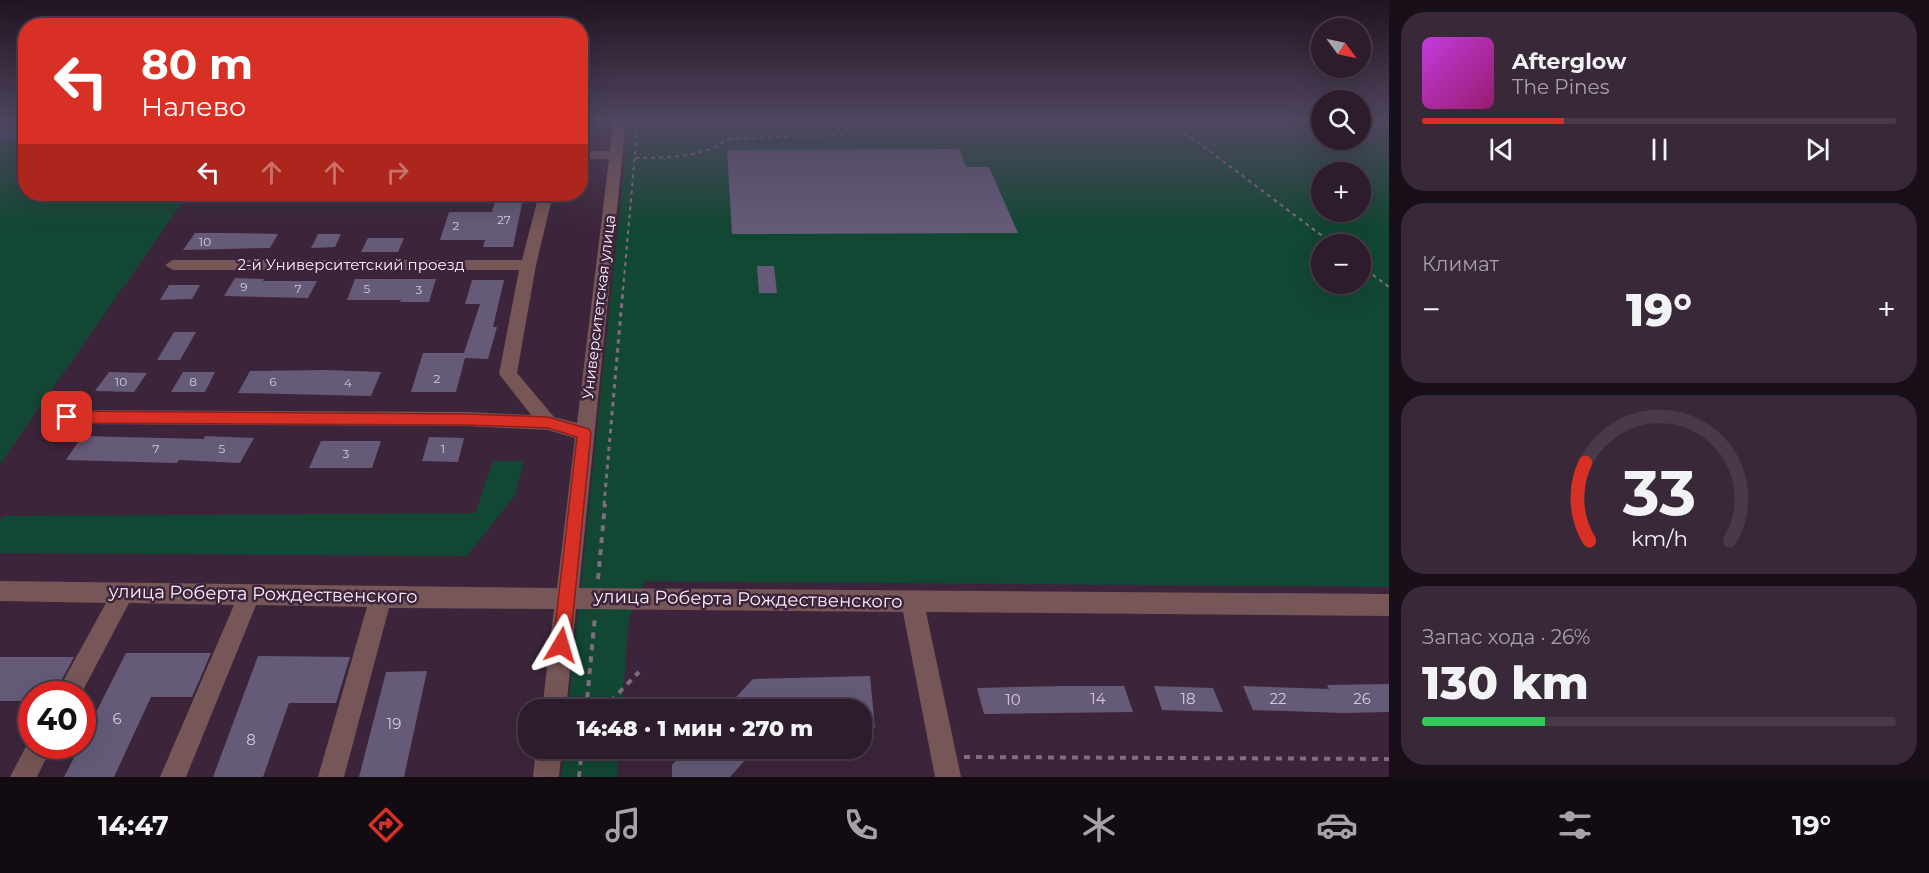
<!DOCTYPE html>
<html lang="ru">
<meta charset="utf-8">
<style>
:root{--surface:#2d1c2c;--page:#392938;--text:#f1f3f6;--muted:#a7a1a9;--line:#483a48;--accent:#d93025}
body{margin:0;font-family:Montserrat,sans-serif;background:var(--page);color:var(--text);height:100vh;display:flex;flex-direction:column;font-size:22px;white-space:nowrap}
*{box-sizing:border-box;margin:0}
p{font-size:20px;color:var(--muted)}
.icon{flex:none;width:33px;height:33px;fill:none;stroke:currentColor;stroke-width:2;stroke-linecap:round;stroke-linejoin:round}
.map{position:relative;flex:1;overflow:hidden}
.side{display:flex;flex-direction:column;gap:12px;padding:12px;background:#190f18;width:540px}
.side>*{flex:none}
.banner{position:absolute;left:18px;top:18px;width:570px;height:183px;border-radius:24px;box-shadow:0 6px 24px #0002,0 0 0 2px var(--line);background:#d93025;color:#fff;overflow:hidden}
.needle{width:39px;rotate:123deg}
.controls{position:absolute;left:1311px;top:18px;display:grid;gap:12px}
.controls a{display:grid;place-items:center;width:60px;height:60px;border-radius:50%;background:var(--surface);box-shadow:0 6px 24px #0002,0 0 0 2px var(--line);font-size:30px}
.speed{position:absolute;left:18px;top:681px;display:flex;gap:12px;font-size:30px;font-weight:700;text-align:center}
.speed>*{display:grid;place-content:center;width:78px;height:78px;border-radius:50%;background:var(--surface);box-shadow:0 6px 24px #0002,0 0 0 2px var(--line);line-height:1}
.speed .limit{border:9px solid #d22;background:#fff;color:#111}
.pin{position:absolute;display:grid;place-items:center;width:51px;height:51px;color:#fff;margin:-26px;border-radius:12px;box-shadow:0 3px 9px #0006}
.me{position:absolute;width:66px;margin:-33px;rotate:7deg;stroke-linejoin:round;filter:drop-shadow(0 0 4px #0008)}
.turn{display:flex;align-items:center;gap:21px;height:126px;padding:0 24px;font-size:27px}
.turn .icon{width:78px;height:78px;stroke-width:2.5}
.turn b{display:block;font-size:42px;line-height:51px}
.lanes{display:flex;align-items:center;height:57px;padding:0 24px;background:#0003;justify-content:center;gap:30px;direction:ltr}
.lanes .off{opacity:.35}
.big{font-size:45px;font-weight:800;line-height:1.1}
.side .tile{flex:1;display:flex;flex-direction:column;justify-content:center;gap:9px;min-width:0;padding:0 21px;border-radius:24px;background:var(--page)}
.side .dial{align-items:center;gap:0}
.dial svg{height:156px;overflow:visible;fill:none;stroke:var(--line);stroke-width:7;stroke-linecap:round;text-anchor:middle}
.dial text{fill:var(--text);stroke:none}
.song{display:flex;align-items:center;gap:18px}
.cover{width:72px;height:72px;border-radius:9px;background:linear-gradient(135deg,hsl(290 70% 55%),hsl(320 70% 35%))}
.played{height:6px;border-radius:3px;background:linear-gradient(90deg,var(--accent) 30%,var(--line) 30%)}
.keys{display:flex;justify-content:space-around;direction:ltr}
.heat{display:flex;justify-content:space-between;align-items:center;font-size:33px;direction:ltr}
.charge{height:9px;border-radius:4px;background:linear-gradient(90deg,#34c759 26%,var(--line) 0)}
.trip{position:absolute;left:518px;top:699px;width:354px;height:60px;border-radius:24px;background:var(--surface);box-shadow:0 6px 24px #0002,0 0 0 2px var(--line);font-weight:800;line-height:60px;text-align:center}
.dock{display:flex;height:96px;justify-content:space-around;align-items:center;background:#120b12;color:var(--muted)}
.dock .icon{width:42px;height:42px}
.dock .selected{color:var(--accent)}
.dock b{font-size:27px;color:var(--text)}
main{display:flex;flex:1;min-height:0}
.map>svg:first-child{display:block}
.green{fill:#124733;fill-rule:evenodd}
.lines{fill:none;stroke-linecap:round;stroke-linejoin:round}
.river{fill:#294075;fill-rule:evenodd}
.building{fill:#655b79}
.path-far2{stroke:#816d80;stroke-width:2;stroke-dasharray:4 4;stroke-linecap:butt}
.path-far1{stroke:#816d80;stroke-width:3;stroke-dasharray:4.5 4.5;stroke-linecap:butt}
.path{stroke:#816d80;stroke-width:4;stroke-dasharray:6 6;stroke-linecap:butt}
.minor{fill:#765657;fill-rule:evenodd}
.route{fill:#d93025;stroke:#8d1f18;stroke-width:1.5}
.labels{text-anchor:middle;stroke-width:5;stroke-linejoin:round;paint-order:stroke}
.number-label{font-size:12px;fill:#d8cadc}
.street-label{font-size:15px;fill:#feeffd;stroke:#3c253b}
.near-number-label{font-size:15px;fill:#d8cadc}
.near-street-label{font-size:18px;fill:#feeffd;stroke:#3c253b}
</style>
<main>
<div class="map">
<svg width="1389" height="777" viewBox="0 0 1389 777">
<rect width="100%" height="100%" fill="#3c253b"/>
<g class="green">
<polygon points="0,120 25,120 26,194 188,194 0,464"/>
<path d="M629,120H1321L1322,140H1360L1361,120H1389V587L645,581L629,618L622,709L568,710ZM1322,172H1360V212H1322ZM1322,244H1360V284H1322Z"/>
<polygon points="493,461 524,461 515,495 467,556 0,553 0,520 4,516 475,513"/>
<polygon points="564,749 619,749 617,777 561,777"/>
</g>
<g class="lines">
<polygon class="river" points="26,120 26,134 0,142 0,128"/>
</g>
<g class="building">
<polygon points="959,149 966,167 989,167 1018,233 732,234 727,150"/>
<polygon points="497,194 524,194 513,247 483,247 485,240 440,240 449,212 492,212"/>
<polygon points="195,233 226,233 278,234 270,248 183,250"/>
<polygon points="318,234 341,234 335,247 311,248"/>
<polygon points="368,238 404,238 398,252 361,252"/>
<polygon points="757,266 774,266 777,293 759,293"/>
<polygon points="235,278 264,279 263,281 317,281 308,298 224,296"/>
<polygon points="355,279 436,279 429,302 400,302 401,300 347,300"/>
<polygon points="472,280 504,280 493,327 497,327 488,359 465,358 456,392 411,392 423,353 464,353 480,304 465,304"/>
<polygon points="169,285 200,285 192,299 160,300"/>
<polygon points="174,332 196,332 180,360 157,360"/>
<polygon points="326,370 381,372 371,396 238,393 250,371"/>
<polygon points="109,372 147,373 134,392 95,391"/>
<polygon points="183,372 215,372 205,392 171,392"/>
<polygon points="82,436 204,439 205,436 254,438 240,463 179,460 177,463 66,460"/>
<polygon points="429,437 464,438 458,462 422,461"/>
<polygon points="321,441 381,441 372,468 309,468"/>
<polygon points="126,653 211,653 192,697 151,697 114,777 64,777 80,746 82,746 82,740"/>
<polygon points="258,656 350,657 336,703 289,703 263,777 213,777"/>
<polygon points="0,657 74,657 54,694 32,694 32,701 0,701"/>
<polygon points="427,671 404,777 359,777 386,672"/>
<polygon points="870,676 875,728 861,727 861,710 724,710 753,679"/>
<polygon points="1389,684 1389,712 1343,713 1253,710 1243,686 1329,689 1327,685"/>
<polygon points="1063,686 1124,686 1133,712 984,714 977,688"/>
<polygon points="1154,686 1213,688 1223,712 1162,710"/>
<polygon points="688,748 756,748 730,777 672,777 672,765"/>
</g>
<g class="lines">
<g class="path-far2">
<polyline points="1187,134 1192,120"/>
<path d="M635,158C668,157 700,159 728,139L859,134H1187L1333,244"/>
<polyline points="1360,265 1389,287"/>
<polyline points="623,290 638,120"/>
</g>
<polyline class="path-far1" points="604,505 623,289"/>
<g class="path">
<polyline points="598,579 605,504"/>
<polyline points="586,710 595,616"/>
<polyline points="602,710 639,672"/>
<polyline points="964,757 1389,759"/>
<polyline points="579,777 582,748"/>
</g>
<g class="minor">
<polygon points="614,120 626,120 579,588 1389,594 1389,616 926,612 961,777 935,777 903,612 576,609 566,710 542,710 554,609 389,608 344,777 318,777 367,607 256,605 186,777 160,777 234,605 129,603 81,694 56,694 106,603 0,601 0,581 557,588 575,438 548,430 466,426 67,424 60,422 58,417 60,412 67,410 466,412 531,415 499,374 519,270 173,270 165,265 173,260 522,260 539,194 553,194 536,265 517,373 554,417 577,423 609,159 580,159 580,151 610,151"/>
<polygon points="31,737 32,746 52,746 37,777 10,777"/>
<polygon points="536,748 562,748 559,777 533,777"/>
</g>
</g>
<linearGradient id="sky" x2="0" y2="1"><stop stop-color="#211420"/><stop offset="0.53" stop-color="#504660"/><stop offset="1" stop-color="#504660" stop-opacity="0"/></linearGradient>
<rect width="1389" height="228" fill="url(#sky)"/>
<polygon class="route" points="67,411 466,414 548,417 589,429 591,433 570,645 567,651 561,653 555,651 553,645 577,437 548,428 466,425 67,423 62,421 60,417 62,413"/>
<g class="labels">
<g class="number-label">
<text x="504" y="224">27</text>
<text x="456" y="230">2</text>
<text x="205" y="246">10</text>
<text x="244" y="291">9</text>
<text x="298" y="293">7</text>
<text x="367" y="293">5</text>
<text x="419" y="294">3</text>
<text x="437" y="383">2</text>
<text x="121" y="386">10</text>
<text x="193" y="386">8</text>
<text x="273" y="386">6</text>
<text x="348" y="387">4</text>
<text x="156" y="453">7</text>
<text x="222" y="453">5</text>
<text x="443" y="453">1</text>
<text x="346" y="458">3</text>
</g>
<g class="street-label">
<text x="351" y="270">2-й Университетский проезд</text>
<text transform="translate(599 307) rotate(-83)" y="5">Университетская улица</text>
</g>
<g class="near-number-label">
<text x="1098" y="704">14</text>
<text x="1188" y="704">18</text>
<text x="1278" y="704">22</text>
<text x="1362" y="704">26</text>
<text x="1013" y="705">10</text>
<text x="117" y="724">6</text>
<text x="394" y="729">19</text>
<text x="251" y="745">8</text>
</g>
<g class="near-street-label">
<text transform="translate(263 594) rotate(1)" y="6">улица Роберта Рождественского</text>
<text transform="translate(748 599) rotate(1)" y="6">улица Роберта Рождественского</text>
</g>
</g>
</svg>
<div class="controls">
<a><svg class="needle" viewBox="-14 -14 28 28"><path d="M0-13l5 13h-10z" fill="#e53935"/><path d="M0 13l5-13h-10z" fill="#a7a1a9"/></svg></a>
<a><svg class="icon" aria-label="search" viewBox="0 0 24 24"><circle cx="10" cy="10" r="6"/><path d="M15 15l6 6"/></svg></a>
<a>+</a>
<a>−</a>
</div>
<div class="speed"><div class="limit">40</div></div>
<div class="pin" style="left:67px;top:417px;background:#d93025"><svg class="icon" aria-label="arrive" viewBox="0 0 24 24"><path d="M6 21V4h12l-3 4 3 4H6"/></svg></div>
<svg class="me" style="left:561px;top:645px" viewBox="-20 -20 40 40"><path d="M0-17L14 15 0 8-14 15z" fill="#d93025" stroke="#fff" stroke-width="4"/></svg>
<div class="trip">14:48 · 1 мин · 270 m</div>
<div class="banner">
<div class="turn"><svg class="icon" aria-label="left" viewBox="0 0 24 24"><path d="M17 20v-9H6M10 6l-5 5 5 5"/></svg><div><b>80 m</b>Налево</div></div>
<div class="lanes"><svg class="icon" aria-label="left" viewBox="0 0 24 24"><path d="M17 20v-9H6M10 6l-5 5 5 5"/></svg><svg class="icon off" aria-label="ahead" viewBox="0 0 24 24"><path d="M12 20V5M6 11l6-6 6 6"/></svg><svg class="icon off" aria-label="ahead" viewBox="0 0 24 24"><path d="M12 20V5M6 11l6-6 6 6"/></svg><svg class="icon off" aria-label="right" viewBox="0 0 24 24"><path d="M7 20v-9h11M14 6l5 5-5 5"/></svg></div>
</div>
</div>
<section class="side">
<div class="tile">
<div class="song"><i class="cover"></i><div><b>Afterglow</b><p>The Pines</p></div></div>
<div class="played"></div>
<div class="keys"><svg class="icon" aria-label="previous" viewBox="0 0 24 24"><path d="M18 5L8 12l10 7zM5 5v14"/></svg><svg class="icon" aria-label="pause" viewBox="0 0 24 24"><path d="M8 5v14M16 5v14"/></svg><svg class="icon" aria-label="next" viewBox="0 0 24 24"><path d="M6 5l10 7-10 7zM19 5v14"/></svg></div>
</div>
<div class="tile"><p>Климат</p>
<div class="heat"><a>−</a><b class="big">19°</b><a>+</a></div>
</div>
<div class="tile dial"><svg viewBox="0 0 100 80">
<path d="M14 69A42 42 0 1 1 86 69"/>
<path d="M14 69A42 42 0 0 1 12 29" stroke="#d93025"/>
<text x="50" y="56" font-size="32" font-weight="700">33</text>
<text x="50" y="72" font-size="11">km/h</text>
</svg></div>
<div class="tile"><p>Запас хода · 26%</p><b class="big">130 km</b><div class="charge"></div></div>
</section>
</main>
<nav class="dock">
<b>14:47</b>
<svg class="icon selected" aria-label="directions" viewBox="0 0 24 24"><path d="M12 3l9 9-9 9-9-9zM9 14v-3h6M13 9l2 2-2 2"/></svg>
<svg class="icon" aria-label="music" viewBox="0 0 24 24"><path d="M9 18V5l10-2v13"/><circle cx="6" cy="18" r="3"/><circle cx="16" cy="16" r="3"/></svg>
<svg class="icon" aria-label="phone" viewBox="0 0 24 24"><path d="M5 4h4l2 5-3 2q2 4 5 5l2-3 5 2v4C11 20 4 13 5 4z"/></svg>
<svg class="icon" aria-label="climate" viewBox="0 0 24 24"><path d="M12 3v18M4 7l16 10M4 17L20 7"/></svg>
<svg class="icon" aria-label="car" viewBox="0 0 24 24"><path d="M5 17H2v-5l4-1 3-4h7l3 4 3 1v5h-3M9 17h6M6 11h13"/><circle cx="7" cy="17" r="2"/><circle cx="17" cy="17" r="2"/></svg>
<svg class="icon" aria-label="filters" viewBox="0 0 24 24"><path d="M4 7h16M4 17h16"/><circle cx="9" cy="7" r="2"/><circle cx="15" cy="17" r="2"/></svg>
<b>19°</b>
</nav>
